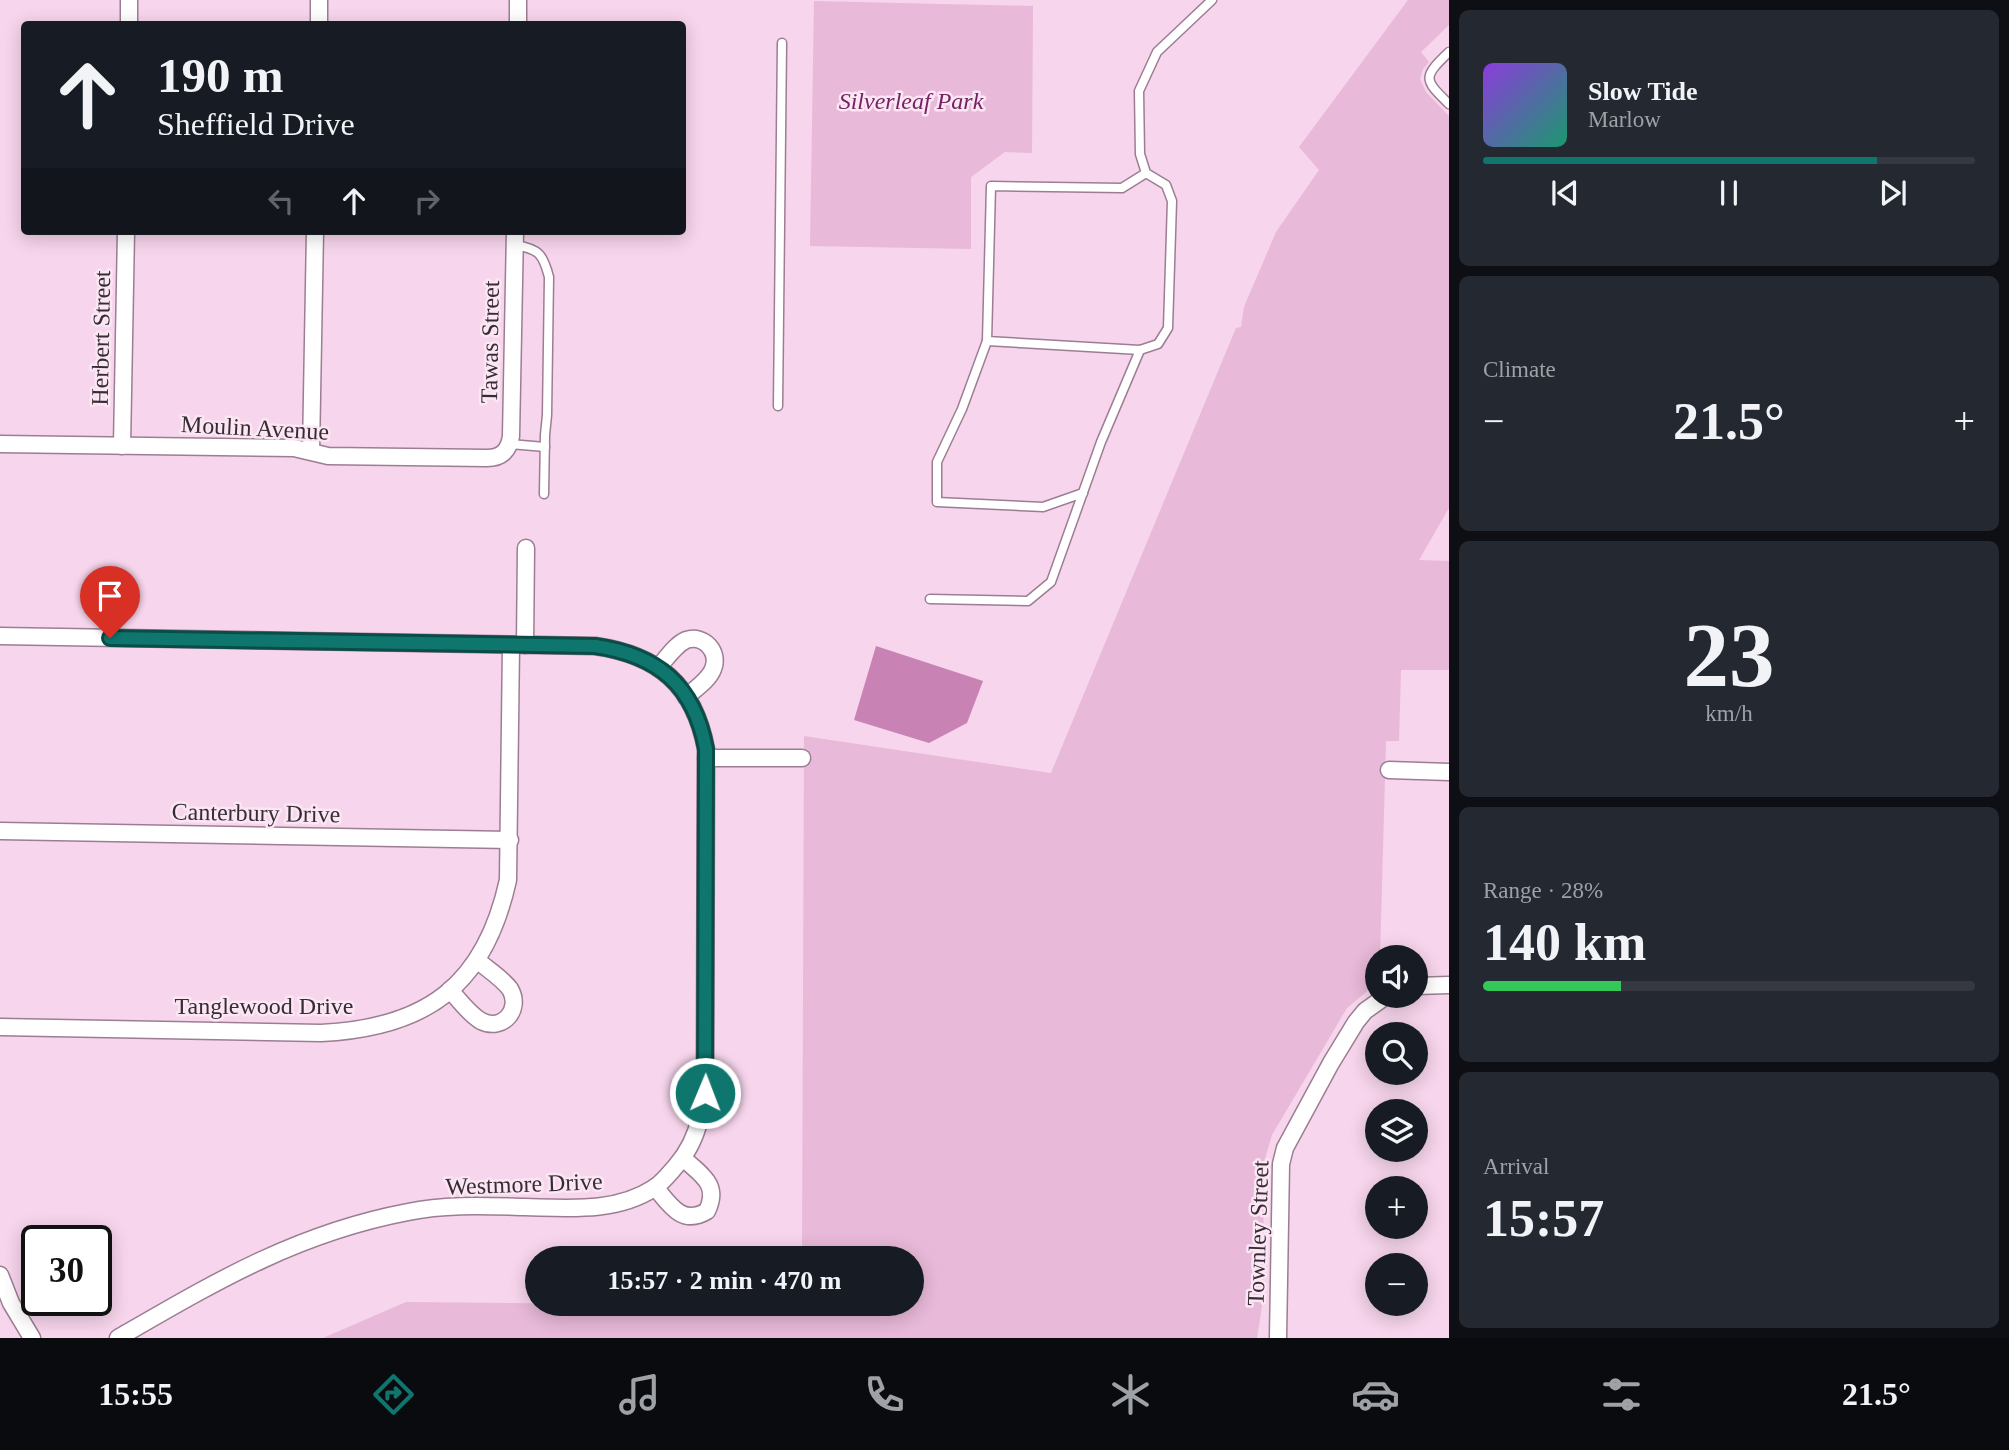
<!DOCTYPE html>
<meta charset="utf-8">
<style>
:root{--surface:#171b24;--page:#242831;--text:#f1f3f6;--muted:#9ea1a6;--line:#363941;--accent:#0f766e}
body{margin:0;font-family:"Times New Roman",serif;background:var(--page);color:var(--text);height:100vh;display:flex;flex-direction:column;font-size:26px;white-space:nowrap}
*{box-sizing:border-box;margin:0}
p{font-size:23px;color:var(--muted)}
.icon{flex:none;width:38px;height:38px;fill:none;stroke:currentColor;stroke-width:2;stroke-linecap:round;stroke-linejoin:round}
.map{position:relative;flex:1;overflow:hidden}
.side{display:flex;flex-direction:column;gap:10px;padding:10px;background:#0d0f14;width:560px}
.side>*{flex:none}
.banner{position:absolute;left:21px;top:21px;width:665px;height:214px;border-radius:7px;box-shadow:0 4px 18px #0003;background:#171b24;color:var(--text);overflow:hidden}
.buttons{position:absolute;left:1365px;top:945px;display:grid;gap:14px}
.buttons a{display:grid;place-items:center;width:63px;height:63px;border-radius:50%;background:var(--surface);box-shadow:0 4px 18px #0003;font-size:35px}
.speed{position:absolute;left:21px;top:1225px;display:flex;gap:14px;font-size:35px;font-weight:700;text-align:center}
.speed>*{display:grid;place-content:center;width:91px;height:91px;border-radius:50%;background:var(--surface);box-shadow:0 4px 18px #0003;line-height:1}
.speed .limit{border:4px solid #111;border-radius:10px;background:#fff;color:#111}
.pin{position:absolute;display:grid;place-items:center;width:60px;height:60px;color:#fff;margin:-72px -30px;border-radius:50% 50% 50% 0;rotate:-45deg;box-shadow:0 0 7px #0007}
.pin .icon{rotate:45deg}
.me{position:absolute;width:77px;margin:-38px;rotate:1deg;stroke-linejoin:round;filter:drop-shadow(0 0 5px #0008)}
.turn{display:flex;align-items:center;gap:24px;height:147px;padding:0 21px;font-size:32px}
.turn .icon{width:91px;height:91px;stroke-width:2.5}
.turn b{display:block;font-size:49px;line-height:60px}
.lanes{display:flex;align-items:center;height:66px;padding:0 21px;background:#0003;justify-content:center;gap:35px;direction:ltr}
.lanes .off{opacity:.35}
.big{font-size:52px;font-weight:700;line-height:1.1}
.side .card{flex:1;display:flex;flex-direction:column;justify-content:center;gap:10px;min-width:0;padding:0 24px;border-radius:10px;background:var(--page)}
.side .dial{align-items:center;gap:0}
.dial b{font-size:91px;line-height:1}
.song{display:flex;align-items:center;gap:21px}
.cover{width:84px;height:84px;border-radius:10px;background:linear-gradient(135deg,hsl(270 70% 55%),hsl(160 70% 35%))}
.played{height:7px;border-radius:4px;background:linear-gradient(90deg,var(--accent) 80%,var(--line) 80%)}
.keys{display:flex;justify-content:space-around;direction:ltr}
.heat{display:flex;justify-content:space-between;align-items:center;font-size:38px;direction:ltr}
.charge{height:10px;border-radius:5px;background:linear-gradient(90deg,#34c759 28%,var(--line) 0)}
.trip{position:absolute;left:525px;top:1246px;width:399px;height:70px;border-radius:35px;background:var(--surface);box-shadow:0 4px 18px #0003;font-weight:700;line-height:70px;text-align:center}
.tabs{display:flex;height:112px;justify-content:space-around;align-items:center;background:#090b0e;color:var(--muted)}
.tabs .icon{width:49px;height:49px}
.tabs .active{color:var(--accent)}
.tabs b{font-size:32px;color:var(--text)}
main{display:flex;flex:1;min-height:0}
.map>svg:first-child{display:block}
.green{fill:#e8b9d9}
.water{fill:#c982b4}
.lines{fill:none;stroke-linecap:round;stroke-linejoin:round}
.service-casing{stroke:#9c7e92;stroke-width:11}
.minor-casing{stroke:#9c7e92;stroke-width:19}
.service{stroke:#fff;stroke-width:8}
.minor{stroke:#fff;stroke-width:16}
.route-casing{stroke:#0a4d48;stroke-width:18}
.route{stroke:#0f766e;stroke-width:12}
.labels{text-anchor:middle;stroke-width:5;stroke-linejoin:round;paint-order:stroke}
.park-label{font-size:24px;font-style:italic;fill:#762162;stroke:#fbe7f4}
.street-label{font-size:24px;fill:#382c34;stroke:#fbe7f4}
</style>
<main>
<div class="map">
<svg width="1449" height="1338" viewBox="0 0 1449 1338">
<rect width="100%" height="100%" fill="#f7d5ec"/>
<g class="green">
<polygon points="1408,0 1449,0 1449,25 1421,52 1429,62 1423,69 1420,79 1426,92 1449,116 1449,508 1419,560 1449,561 1449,670 1401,670 1399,741 1386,741 1380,957 1377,957 1377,983 1347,1008 1272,1135 1264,1162 1263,1300 1257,1338 323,1338 406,1302 801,1306 802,1304 912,1304 912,1258 802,1258 804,736 1051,773 1236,328 1241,327 1244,307 1276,232 1319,170 1299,147"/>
<polygon points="814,1 1033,6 1032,153 1005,152 971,177 971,249 810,246"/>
</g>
<polygon class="water" points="876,646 983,681 967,723 929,743 854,720"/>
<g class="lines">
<g class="service-casing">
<g id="service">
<path d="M1449,52C1423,77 1423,79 1449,104"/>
<polyline points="1146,173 1122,188 991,186 987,341 1140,350 1158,344 1168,328 1172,201 1166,185 1146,173 1140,154 1139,91 1157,52 1212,0"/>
<path d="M515,245C539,249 543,254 549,277L547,415L545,435L544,494"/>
<polyline points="987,341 962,409 937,462 937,502 1043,507 1083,493"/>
<polyline points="778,406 782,43"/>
<polyline points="510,444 545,447"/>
<polyline points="930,599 1028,601 1051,582 1101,442 1140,350"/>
</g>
</g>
<g class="minor-casing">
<g id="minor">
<polyline points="129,24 129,0"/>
<polyline points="319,24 319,0"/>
<polyline points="518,24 518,0"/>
<path d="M0,444L294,448L328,456L487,458C501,458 509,451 511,436L515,231"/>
<polyline points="122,446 126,231"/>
<polyline points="311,451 315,231"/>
<path d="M0,636L595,646C658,655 694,685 706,749L705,1062C704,1100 703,1135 676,1166C669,1174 662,1183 654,1188C616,1213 568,1208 525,1207C486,1206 446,1204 408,1212C297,1233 215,1282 118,1338"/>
<polyline points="525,645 526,548"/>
<path d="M658,668C666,659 675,645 686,640C704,634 720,652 713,669C709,680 695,689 686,697"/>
<polyline points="706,758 802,758"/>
<polyline points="1389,770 1449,772"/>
<polyline points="0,831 510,840"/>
<polyline points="1416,986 1449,985"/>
<path d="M450,990C459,1000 469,1014 481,1021C503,1032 522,1009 510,989C502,978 487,969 477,960"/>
<path d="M0,1027L321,1033C427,1028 485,985 508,880L511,645"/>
<path d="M655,1187C670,1205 682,1226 707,1211C720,1184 701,1175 683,1158"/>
<polyline points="0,1275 11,1303 32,1338"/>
<polyline points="1278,1338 1281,1164 1285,1148 1331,1063 1356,1022 1365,1011 1386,996"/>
</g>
</g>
<use href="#service" class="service"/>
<use href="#minor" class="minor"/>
</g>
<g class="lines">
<g class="route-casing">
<path id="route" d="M110,638L595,646C658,655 694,685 706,749L705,1093"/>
</g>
<use href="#route" class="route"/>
</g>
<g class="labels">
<g class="park-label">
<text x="911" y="109">Silverleaf Park</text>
</g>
<g class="street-label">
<text transform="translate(101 338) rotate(-89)" y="8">Herbert Street</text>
<text transform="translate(490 342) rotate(-89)" y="8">Tawas Street</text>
<text transform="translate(255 428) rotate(3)" y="8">Moulin Avenue</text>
<text transform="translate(256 813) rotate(1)" y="8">Canterbury Drive</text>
<text x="264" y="1014">Tanglewood Drive</text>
<text transform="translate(524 1184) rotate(-2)" y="8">Westmore Drive</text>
<text transform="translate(1258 1233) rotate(-88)" y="8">Townley Street</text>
</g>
</g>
</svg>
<div class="buttons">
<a><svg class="icon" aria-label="sound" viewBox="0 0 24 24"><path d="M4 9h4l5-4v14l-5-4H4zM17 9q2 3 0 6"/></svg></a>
<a><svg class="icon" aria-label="search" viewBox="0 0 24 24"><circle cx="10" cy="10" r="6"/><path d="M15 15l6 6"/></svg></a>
<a><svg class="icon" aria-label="layers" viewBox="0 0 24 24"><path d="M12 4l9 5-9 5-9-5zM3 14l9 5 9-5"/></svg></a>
<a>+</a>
<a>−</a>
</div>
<div class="speed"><div class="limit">30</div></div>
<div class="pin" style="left:110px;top:638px;background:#d93025"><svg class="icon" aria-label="arrive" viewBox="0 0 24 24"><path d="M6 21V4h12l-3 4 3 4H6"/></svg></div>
<svg class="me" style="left:705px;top:1093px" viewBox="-20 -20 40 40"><circle r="17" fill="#0f766e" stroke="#fff" stroke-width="3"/><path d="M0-11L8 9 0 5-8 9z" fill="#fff"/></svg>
<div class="trip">15:57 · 2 min · 470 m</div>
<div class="banner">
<div class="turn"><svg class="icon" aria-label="ahead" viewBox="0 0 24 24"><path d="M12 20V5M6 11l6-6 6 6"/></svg><div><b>190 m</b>Sheffield Drive</div></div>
<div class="lanes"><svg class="icon off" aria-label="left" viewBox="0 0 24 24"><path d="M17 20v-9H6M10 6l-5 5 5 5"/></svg><svg class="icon" aria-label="ahead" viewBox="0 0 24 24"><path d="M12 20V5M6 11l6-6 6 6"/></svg><svg class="icon off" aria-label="right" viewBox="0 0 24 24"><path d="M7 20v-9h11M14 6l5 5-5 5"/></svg></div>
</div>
</div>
<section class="side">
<div class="card">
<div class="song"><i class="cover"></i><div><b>Slow Tide</b><p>Marlow</p></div></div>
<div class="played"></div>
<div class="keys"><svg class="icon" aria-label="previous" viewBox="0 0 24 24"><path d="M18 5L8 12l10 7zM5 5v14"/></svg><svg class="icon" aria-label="pause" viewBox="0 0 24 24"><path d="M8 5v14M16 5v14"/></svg><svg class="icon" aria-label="next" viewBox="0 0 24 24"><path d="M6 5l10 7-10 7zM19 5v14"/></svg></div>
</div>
<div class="card"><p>Climate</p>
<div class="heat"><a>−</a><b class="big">21.5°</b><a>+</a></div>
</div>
<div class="card dial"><b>23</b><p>km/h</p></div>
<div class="card"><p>Range · 28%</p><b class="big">140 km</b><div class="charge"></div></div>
<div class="card"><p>Arrival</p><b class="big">15:57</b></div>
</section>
</main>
<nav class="tabs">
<b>15:55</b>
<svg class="icon active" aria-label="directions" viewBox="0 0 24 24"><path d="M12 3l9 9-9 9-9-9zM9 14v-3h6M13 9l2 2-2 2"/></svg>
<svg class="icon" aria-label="music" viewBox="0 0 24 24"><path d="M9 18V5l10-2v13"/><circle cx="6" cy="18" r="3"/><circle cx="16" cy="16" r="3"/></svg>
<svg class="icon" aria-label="phone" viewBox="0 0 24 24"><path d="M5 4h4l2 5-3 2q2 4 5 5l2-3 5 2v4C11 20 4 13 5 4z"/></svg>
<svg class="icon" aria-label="climate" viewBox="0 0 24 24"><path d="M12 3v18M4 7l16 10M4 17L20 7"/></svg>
<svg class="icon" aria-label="car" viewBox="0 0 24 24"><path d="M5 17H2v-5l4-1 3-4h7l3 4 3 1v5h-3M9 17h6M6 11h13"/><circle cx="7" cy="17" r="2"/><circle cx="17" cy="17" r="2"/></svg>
<svg class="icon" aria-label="filters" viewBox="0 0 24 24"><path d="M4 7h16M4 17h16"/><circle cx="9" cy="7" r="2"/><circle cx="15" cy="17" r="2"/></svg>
<b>21.5°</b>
</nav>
